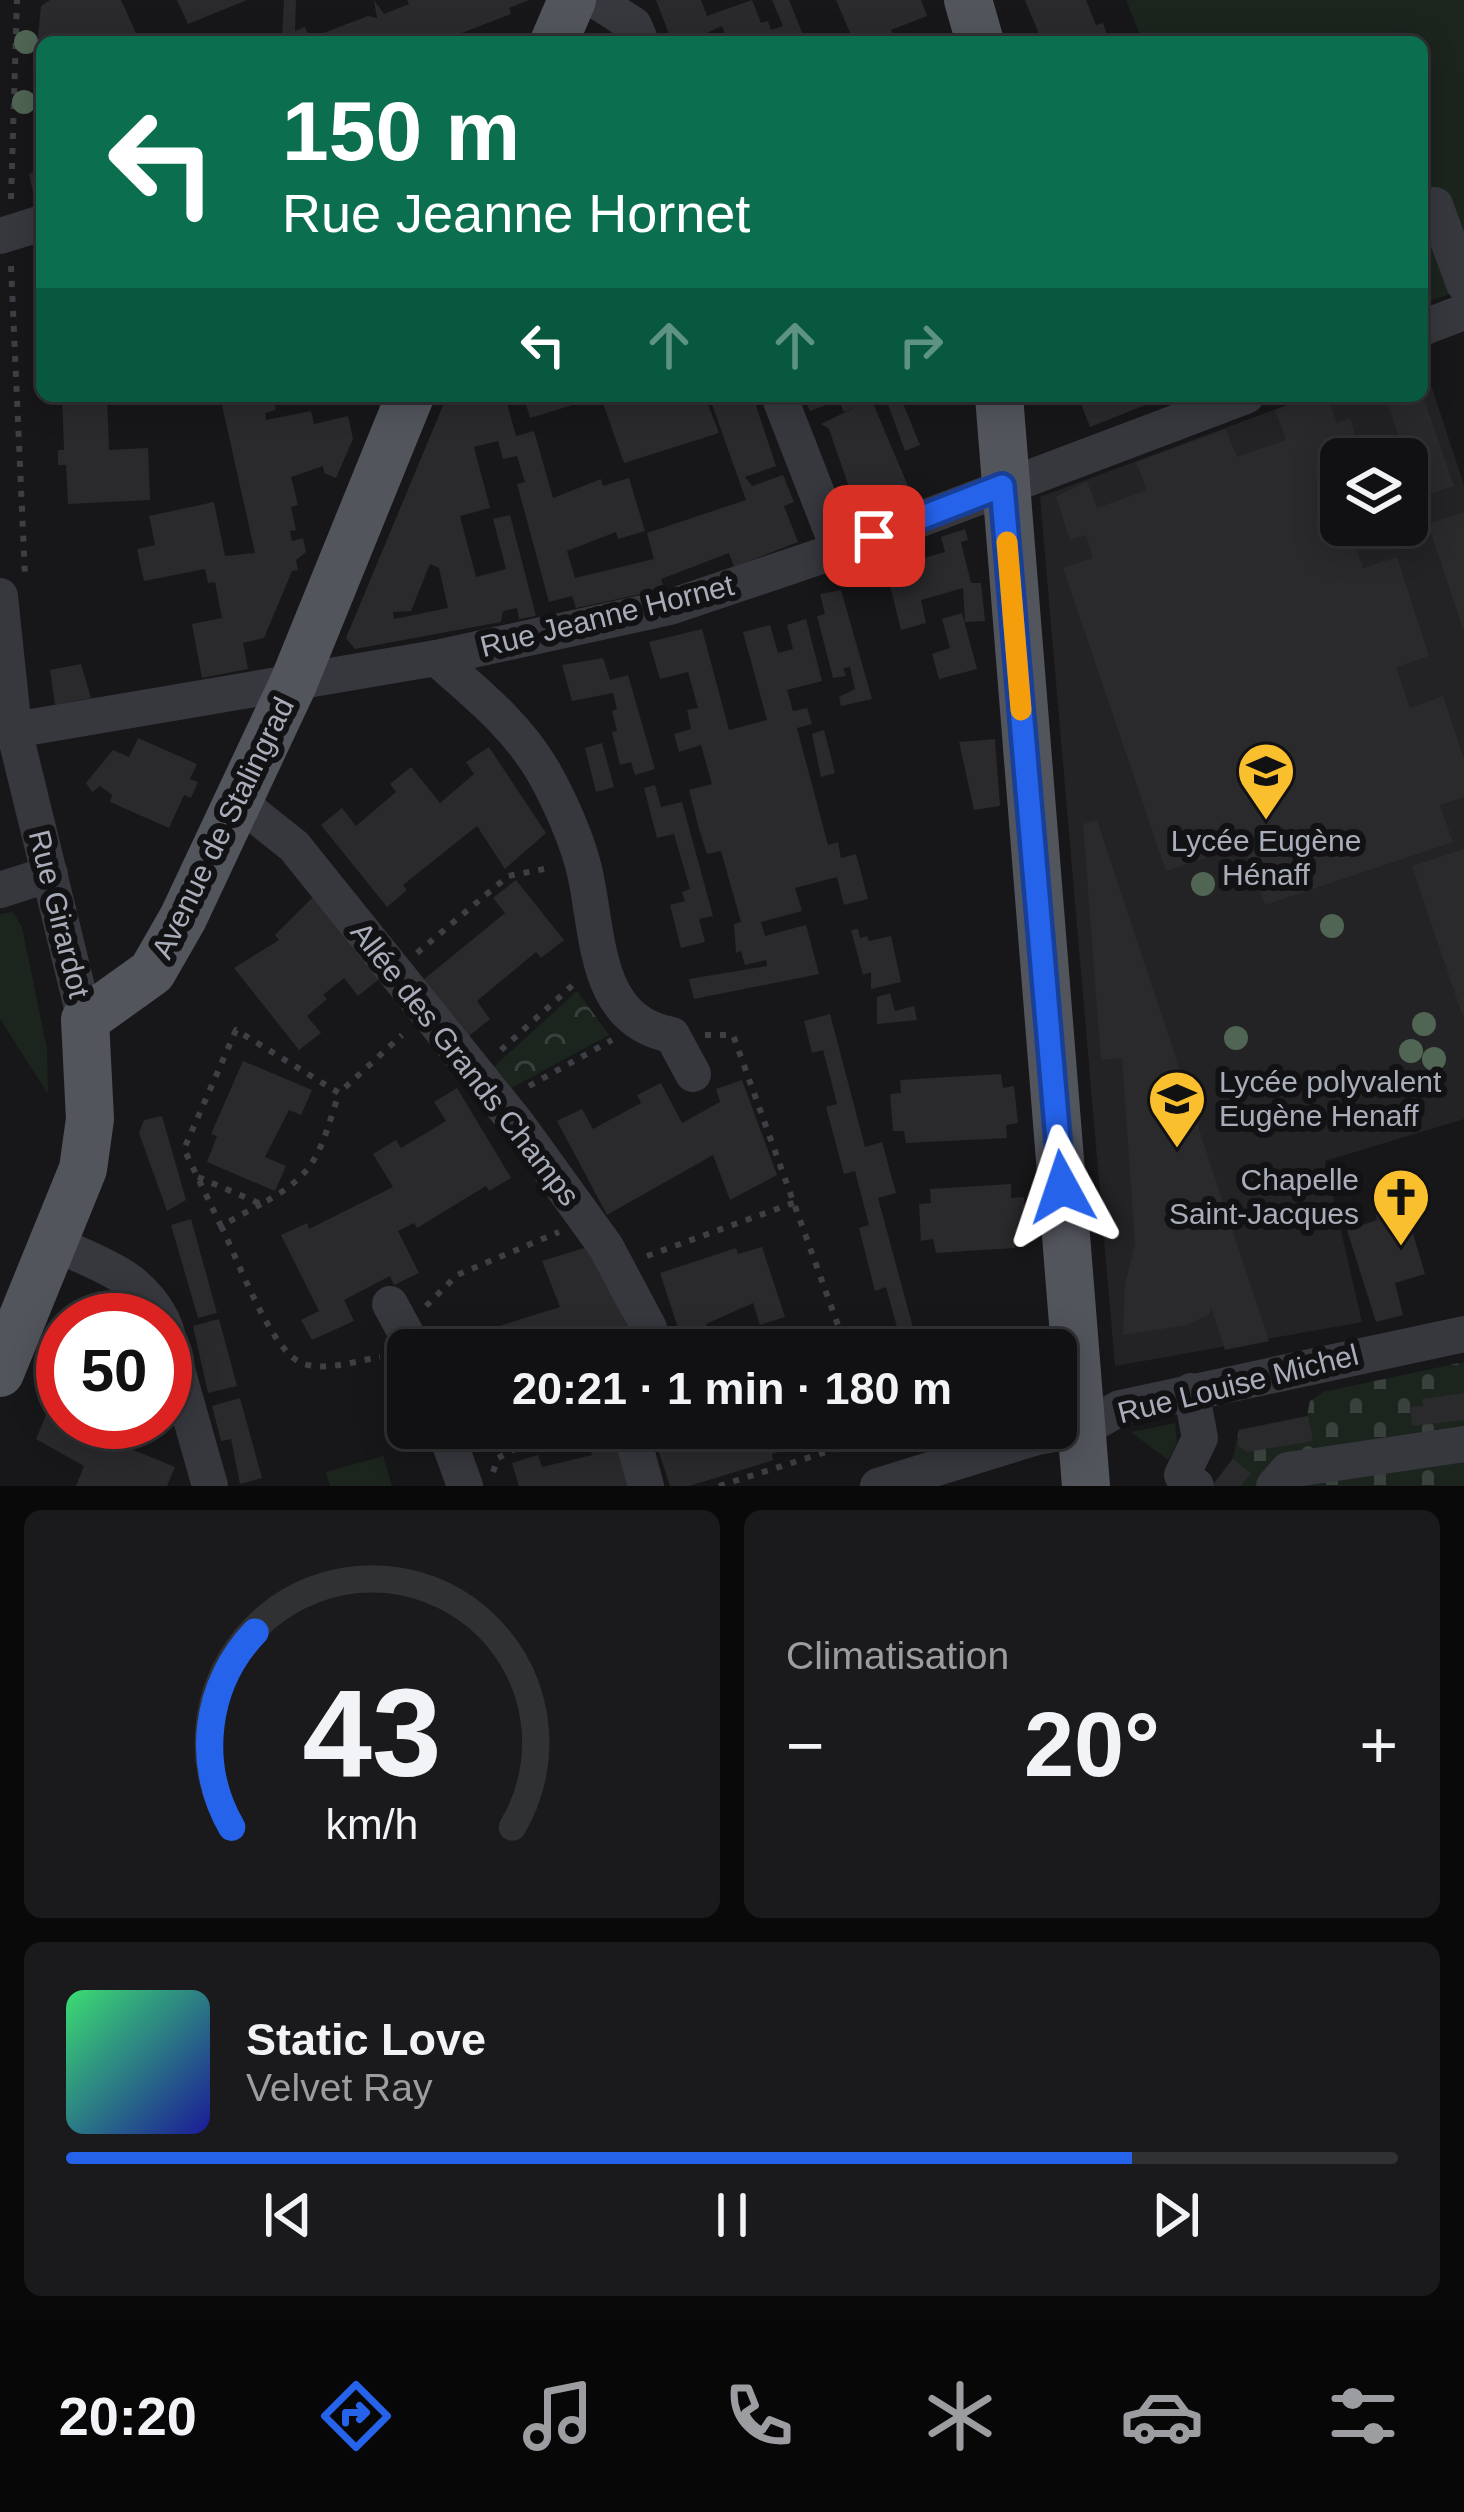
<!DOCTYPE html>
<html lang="fr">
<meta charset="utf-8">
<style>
:root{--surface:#111113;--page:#1a1a1c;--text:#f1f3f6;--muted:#9c9da0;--line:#303133;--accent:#2563eb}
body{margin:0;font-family:Arial,sans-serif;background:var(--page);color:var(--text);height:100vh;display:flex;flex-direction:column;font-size:45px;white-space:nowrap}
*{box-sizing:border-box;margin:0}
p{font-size:39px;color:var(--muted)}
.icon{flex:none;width:66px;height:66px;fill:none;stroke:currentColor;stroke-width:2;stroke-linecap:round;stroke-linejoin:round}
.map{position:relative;height:1486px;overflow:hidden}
.sheet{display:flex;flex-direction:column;gap:24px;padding:24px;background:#09090a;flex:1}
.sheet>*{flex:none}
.guide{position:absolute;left:36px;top:36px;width:1392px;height:366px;border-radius:18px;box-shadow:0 6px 30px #0003,0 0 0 3px var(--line);background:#0b6e4f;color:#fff;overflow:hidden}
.tools{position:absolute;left:1320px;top:438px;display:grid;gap:24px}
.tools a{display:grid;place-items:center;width:108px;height:108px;border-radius:18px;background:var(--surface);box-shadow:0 6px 30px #0003,0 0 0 3px var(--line);font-size:60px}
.speed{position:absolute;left:36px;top:1293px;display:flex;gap:24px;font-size:60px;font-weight:700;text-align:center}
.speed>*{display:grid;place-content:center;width:156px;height:156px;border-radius:50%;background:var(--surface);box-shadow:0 6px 30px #0003,0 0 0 3px var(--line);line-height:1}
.speed .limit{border:18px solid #d22;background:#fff;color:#111}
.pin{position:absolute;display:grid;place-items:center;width:102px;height:102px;color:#fff;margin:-51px;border-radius:24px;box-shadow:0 6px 18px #0006}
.me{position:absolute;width:132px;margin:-66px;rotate:355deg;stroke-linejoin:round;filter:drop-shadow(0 0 9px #0008)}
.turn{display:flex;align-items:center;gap:42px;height:252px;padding:0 48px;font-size:54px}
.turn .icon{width:156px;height:156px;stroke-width:2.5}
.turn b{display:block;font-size:84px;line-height:102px}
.lanes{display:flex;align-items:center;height:114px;padding:0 48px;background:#0003;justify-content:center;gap:60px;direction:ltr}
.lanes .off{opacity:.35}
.big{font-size:90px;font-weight:800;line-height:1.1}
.sheet .tile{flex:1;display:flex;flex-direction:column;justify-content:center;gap:18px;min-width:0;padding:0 42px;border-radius:18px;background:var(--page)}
.sheet .dial{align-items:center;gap:0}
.dial svg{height:312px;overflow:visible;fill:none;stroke:var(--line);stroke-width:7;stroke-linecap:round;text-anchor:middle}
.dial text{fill:var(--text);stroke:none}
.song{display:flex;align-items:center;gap:36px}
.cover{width:144px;height:144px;border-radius:18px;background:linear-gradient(135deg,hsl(140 70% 55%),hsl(240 70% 35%))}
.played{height:12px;border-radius:6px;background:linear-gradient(90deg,var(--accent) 80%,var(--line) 80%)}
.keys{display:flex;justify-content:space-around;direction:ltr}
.heat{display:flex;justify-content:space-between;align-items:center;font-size:66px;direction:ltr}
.sheet .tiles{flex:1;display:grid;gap:24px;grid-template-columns:1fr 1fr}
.tile:last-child{grid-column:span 2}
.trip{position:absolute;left:387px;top:1329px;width:690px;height:120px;border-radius:18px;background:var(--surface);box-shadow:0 6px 30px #0003,0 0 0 3px var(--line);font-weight:800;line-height:120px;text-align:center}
.tab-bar{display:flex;height:192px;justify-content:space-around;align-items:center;background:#070708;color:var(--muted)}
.tab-bar .icon{width:84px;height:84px}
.tab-bar .on{color:var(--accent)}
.tab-bar b{font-size:54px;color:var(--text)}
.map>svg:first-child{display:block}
.built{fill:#232326;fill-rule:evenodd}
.grass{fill:#1c241e}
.forest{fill:url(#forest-crowns)}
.cemetery{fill:url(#cemetery-stones)}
.building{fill:#2a2a2d;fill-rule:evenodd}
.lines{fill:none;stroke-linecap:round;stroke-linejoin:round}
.path{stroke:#3d3f45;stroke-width:6;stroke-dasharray:6 9;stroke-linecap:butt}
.minor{stroke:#37383e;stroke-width:36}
.major{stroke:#53555d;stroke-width:48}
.tree{fill:#506553}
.route-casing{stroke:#184099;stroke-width:30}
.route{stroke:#2563eb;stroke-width:21}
.slow{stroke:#f59e0b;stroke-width:21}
.labels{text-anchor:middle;stroke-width:12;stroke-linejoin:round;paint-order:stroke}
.street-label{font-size:30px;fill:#a8adb9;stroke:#121214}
.poi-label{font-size:30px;fill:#a8adb9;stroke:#121214}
</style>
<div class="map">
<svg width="1464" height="1486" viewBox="0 0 1464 1486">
<defs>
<pattern id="forest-crowns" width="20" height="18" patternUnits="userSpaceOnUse" patternTransform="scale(3)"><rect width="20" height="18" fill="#1c241e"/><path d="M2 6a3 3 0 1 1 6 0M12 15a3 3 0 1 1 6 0" fill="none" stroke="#3a413d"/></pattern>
<pattern id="cemetery-stones" width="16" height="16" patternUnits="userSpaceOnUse" patternTransform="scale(3)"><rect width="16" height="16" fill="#1c241e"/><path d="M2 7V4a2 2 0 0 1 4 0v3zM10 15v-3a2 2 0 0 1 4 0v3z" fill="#3a413d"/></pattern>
</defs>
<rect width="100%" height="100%" fill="#171719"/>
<path class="built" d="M1422,358L1464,485V1119L1325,1161L1362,1322L1115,1366L1040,497L1311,396H1422ZM1341,459H1407V525H1341Z"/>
<g class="grass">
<polygon points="1126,0 1464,0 1464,289 1422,304 1422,42 1143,42"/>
<polygon points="13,912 22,927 47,1049 48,1094 0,1019 0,914"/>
<polygon points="1175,1423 1177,1443 1168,1460 1131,1432"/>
<polygon points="383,1456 392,1486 330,1486 326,1472"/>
</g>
<polygon class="forest" points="577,991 609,1035 502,1093 486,1074"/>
<polygon class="cemetery" points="1464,1362 1464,1486 1212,1486 1233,1458 1239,1430 1307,1416 1310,1401 1323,1392"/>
<g class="building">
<polygon points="50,0 121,0 140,42 42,42 42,78 35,66 41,6"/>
<polygon points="177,0 247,0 188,24"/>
<polygon points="284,0 296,0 295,31 305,27 310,38 368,16 377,18 374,0 384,14 409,4 407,0 529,0 509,8 511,14 438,42 430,42 427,35 409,42 268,42 282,36"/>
<polygon points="656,0 701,0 707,16 752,0 761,23 768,21 771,30 783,26 772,0 789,0 806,42 728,42 722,26 700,36 699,42 672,42"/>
<polygon points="836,0 921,0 927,16 891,30 896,42 854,42"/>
<polygon points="1025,0 1086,0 1096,25 1103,23 1106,31 1102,42 1030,42 1039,34"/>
<polygon points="42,169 42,194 34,197 29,174"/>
<polygon points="62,396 107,396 109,450 148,448 150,500 68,504 66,465 58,465 58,450 64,450"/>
<polygon points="220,396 273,396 276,410 265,413 266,420 311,411 314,424 348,416 353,439 336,478 324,473 323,466 291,477 298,505 291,507 296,530 290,531 292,541 303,538 306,552 296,560 298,570 292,571 264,638 243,643 248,669 202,678 192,624 222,618 215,582 208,583 205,569 144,581 137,549 155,545 149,516 214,502 225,556 255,553"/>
<path d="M447,396H602L530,418L524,397L507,403L516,436L534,431L553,498L601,479L603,486L629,478L645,531L618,539L616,532L567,551L575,578L654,559L647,533L746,500L709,396H753L776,466L745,477L752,486L783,475L794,502L784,506L798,542L734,567L729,553L661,579L663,585L646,593L576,608L572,596L549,602L517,484L525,482L517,456L503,459L498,441L474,447L490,508L460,516L476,577L506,569L493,519L510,515L536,616L519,619L517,608L503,611L501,622L355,649L346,638ZM430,564L439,568L448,608L394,619L393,612L411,611Z"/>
<polygon points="615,396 705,396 719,433 624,463 602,400"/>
<polygon points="803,396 870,396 913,498 859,516 829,429 821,424 858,406 844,412 839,400 810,411"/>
<polygon points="885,396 900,396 920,445 905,451"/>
<polygon points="1078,396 1168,396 1090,427"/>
<polygon points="1311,396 1327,396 1337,423 1350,418 1363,459 1341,459 1341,525 1348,525 1363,568 1397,557 1429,656 1396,667 1410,708 1443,696 1464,759 1464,797 1440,805 1453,842 1265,905 1244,845 1166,871 1063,568 1093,558 1086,535 1070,540 1056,497 1087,481 1097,508 1147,490 1136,462 1226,429 1237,457 1286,440 1275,410"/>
<polygon points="1385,396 1423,396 1454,486 1419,497"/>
<polygon points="1464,512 1464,629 1463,629 1428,524"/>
<polygon points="965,529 968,540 961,542 971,583 981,583 985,621 965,622 963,588 921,600 926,623 901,630 888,578 912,571 910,562 945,552 941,537"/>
<polygon points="841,590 872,699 841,706 839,697 855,689 850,667 843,668 846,676 833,678 817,616 825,614 820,594"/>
<polygon points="962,613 977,669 939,679 932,654 950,648 942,619"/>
<polygon points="806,619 822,681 787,690 793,711 807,708 812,724 797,728 828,845 838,842 841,858 856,854 868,899 844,905 837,877 795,888 802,911 761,922 765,936 806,925 819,974 694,999 689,979 767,966 766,960 745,965 741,951 736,953 734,924 741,922 721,851 707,854 699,829 689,790 712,784 701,745 679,752 674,734 691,729 687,710 698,708 688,672 660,679 649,642 702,629 729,730 767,720 743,632 770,625 778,653 793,649 787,625"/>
<polygon points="603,658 610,680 628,675 655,769 635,775 631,762 620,765 612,732 617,731 612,711 617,709 613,693 572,701 562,665"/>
<polygon points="81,664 91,698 55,705 50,670"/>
<polygon points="824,730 835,773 821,777 812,734"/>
<polygon points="138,738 197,764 190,779 198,782 191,798 184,795 169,828 110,802 112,795 100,786 92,792 86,783 113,750 129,757"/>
<polygon points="995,739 1000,806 974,810 959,742"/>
<polygon points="602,743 614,787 596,792 585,748"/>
<polygon points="489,747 546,833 505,869 477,826 403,885 407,890 387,907 321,825 342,808 356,826 396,792 390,784 411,767 440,803 474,774 466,762"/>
<polygon points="655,785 661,807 682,802 713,916 699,919 705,942 681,948 670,905 685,901 682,892 690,889 674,834 657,838 644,788"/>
<polygon points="1097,820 1174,1053 1269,1341 1225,1350 1211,1307 1210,1314 1187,1325 1123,1335 1125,1284 1135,1244 1122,1058 1101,1060 1083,824"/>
<polygon points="1464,849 1464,1017 1463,1017 1412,866"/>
<polygon points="516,880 564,940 541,958 536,952 477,1001 490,1019 469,1036 423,980 505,913 493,898"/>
<polygon points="313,897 379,979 358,996 344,978 323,995 327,999 307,1016 321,1033 299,1050 234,968 279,940 275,935"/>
<polygon points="858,929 860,938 867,936 869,941 891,936 901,982 871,989 871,972 863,975 851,930"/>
<polygon points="890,993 895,1011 914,1006 917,1020 877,1024 877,997"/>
<polygon points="830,1014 865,1147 882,1142 896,1193 878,1198 919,1350 874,1350 872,1342 899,1334 886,1287 875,1291 859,1228 869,1225 855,1171 844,1174 826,1107 837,1104 823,1050 812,1053 804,1021"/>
<polygon points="243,1061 312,1090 301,1115 289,1110 265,1157 286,1166 275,1191 207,1162 217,1136 211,1134"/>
<polygon points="1001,1074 1003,1088 1014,1086 1018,1123 1006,1125 1007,1138 906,1143 904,1131 893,1131 890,1094 901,1093 900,1080"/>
<polygon points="742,1080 777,1175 730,1200 713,1155 607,1215 557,1121 582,1109 593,1129 641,1103 637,1095 661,1083 682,1123 720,1102 716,1089"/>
<polygon points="457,1088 511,1178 489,1191 486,1186 417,1228 414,1223 398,1231 419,1273 394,1285 390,1276 344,1300 354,1321 312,1340 301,1320 319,1311 281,1235 307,1223 309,1229 393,1187 373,1154 396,1140 401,1148 446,1121 434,1102"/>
<polygon points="162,1116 186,1200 167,1211 139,1133 144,1120"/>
<polygon points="1011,1184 1011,1198 1024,1197 1026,1234 1014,1235 1015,1248 936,1253 933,1239 921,1241 919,1204 931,1203 930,1189"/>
<polygon points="1404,1203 1425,1274 1395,1283 1403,1315 1376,1322 1347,1230 1377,1220 1375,1211"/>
<polygon points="191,1219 217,1313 198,1318 171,1225"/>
<polygon points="594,1245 632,1339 606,1350 602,1338 559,1350 447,1350 444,1337 469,1329 471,1335 560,1307 542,1261"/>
<polygon points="762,1247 785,1317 760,1325 753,1303 706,1324 709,1335 683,1343 660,1273 736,1248 738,1254"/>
<polygon points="219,1319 237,1386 208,1393 193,1326"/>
<polygon points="63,1375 63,1422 117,1422 109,1440 175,1467 167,1486 76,1486 84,1466 36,1439"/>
<polygon points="1464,1393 1464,1420 1412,1426 1410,1407 1423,1406 1422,1399"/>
<polygon points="240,1398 262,1478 240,1484 231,1439 221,1441 212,1406"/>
<polygon points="1308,1416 1313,1441 1247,1452 1238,1446 1239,1430"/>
<polygon points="606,1428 613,1428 631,1486 519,1486 512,1463 538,1455 542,1467 592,1455 586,1434"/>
<polygon points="651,1428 681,1428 683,1434 701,1428 851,1429 772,1454 773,1460 761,1464 689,1486 670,1486"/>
<polygon points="1233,1459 1251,1473 1241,1486 1212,1486"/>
</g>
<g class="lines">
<g class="path">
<polyline points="11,199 17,0"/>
<polyline points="11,266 25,576"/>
<polyline points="417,953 508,876 549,868"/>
<polyline points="705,1035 733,1035 847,1350"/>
<polyline points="501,1050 575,983"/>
<polyline points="529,1086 612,1040"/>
<path d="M198,1177L261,1204C318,1174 320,1151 339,1093"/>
<polyline points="261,1204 221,1226 184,1149 236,1030 339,1093 402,1035"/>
<path d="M221,1226C237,1257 272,1355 304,1364C328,1371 356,1361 380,1357"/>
<polyline points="647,1256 796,1202"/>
<polyline points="426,1306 457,1275 559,1232"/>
<polyline points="774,1350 839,1330"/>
<polyline points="493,1472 498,1458 554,1428"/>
<polyline points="719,1486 864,1440 865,1428"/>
</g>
<g class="minor">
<polyline points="595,0 634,25 641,42"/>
<polyline points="1435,205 1464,284"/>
<polyline points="0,236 42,223"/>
<polyline points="1422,328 1464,312"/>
<polyline points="779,396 839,550"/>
<polyline points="0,596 14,730 85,1020"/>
<path d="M436,658C476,693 516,725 543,771C559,799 578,841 585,873C599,936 594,1021 672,1035L693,1074"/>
<polyline points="14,730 436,658 670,607 839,550 1246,396"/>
<polyline points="240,803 294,846 518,1125 606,1247 649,1328 654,1350"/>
<polyline points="0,890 50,874"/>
<path d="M56,1244C100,1265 138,1274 162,1320"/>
<polyline points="390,1304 415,1350"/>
<polyline points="165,1327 210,1486"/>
<polyline points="1191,1391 1200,1438 1182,1475 1196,1486"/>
<polyline points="444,1428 465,1486"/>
<polyline points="630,1428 646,1486"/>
<polyline points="878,1486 1037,1437 1083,1429 1120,1408 1464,1334"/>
<polyline points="1274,1486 1288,1470 1464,1444"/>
</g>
<g class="major">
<polyline points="968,0 980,42"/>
<polyline points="554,42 572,0"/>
<polyline points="999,396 1086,1486"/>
<polyline points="0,1373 83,1169 90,1119 85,1020 152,972 183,918 293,684 410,396"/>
</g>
</g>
<g class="tree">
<circle cx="26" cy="42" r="12"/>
<circle cx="24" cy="102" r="12"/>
<circle cx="1203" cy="884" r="12"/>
<circle cx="1332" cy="926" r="12"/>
<circle cx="1424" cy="1024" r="12"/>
<circle cx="1236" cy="1038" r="12"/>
<circle cx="1411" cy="1051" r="12"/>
<circle cx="1434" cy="1059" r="12"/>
</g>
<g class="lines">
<g class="route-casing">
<polyline id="route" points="874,536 1002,486 1062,1187"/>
</g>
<use href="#route" class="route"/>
<polyline class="slow" points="1007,542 1021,710"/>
</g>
<defs>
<g id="school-pin" transform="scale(3)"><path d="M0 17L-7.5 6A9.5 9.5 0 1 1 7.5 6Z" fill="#fabf2d" stroke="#121214"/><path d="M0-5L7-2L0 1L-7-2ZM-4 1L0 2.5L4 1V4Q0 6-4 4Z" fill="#111"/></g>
<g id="church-pin" transform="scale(3)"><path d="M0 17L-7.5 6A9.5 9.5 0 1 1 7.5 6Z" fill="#fabf2d" stroke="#121214"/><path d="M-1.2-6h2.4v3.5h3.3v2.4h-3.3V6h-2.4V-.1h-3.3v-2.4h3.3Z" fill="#111"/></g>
</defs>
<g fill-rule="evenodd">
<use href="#school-pin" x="1266" y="771"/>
<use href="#school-pin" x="1177" y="1099"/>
<use href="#church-pin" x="1401" y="1197"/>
</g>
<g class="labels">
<g class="street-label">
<text transform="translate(607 616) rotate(-14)" y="10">Rue Jeanne Hornet</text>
<text transform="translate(223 828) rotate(-64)" y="10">Avenue de Stalingrad</text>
<text transform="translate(59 914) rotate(76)" y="10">Rue Girardot</text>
<text transform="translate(465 1064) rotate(52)" y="10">Allée des Grands Champs</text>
<text transform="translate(1238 1384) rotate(-14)" y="10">Rue Louise Michel</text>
</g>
<g class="poi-label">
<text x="1266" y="851">Lycée Eugène<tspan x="1266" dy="34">Hénaff</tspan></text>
<text x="1219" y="1092" text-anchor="start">Lycée polyvalent<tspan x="1219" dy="34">Eugène Henaff</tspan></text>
<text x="1359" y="1190" text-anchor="end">Chapelle<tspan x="1359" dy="34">Saint-Jacques</tspan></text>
</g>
</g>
</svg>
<div class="tools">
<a><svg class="icon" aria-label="layers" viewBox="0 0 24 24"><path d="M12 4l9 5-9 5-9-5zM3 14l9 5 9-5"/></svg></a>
</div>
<div class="speed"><div class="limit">50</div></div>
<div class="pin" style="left:874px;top:536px;background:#d93025"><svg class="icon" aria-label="arrive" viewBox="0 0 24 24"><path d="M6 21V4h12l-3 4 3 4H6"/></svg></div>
<svg class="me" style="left:1062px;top:1187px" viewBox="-20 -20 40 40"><path d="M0-17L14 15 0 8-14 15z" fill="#2563eb" stroke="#fff" stroke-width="4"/></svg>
<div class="trip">20:21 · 1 min · 180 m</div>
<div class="guide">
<div class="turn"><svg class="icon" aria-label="left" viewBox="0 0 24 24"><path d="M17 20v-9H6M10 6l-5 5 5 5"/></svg><div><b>150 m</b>Rue Jeanne Hornet</div></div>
<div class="lanes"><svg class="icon" aria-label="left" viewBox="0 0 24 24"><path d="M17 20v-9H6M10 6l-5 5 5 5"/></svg><svg class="icon off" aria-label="ahead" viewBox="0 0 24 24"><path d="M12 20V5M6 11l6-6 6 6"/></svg><svg class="icon off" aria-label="ahead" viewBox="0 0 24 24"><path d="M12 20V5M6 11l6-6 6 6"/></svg><svg class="icon off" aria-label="right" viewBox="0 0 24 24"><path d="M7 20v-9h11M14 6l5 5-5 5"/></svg></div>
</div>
</div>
<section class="sheet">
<div class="tiles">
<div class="tile dial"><svg viewBox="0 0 100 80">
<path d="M14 69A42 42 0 1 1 86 69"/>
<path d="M14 69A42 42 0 0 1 20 19" stroke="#2563eb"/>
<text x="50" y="56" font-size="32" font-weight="700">43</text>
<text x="50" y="72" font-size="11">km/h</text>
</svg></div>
<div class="tile"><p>Climatisation</p>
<div class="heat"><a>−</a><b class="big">20°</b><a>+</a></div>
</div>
<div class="tile">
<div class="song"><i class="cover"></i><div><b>Static Love</b><p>Velvet Ray</p></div></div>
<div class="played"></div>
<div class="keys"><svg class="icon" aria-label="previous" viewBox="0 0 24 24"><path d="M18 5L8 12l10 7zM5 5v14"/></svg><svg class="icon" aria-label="pause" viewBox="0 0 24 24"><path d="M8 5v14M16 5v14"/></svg><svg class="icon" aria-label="next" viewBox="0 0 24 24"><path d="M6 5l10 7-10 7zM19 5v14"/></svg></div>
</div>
</div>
</section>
<nav class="tab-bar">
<b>20:20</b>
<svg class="icon on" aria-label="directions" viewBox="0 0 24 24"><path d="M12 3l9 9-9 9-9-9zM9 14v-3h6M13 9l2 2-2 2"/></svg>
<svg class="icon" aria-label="music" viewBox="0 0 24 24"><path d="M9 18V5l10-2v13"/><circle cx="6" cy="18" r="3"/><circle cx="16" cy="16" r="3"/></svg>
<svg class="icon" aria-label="phone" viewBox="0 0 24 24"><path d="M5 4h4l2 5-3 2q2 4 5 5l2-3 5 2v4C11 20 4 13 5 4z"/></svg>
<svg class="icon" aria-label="climate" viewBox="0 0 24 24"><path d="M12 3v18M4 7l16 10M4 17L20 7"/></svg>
<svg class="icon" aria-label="car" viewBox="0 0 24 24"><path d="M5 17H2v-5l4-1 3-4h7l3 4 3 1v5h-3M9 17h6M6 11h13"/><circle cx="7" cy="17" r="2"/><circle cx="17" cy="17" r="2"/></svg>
<svg class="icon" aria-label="filters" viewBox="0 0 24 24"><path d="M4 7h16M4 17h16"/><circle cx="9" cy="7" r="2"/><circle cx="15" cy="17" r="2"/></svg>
</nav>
